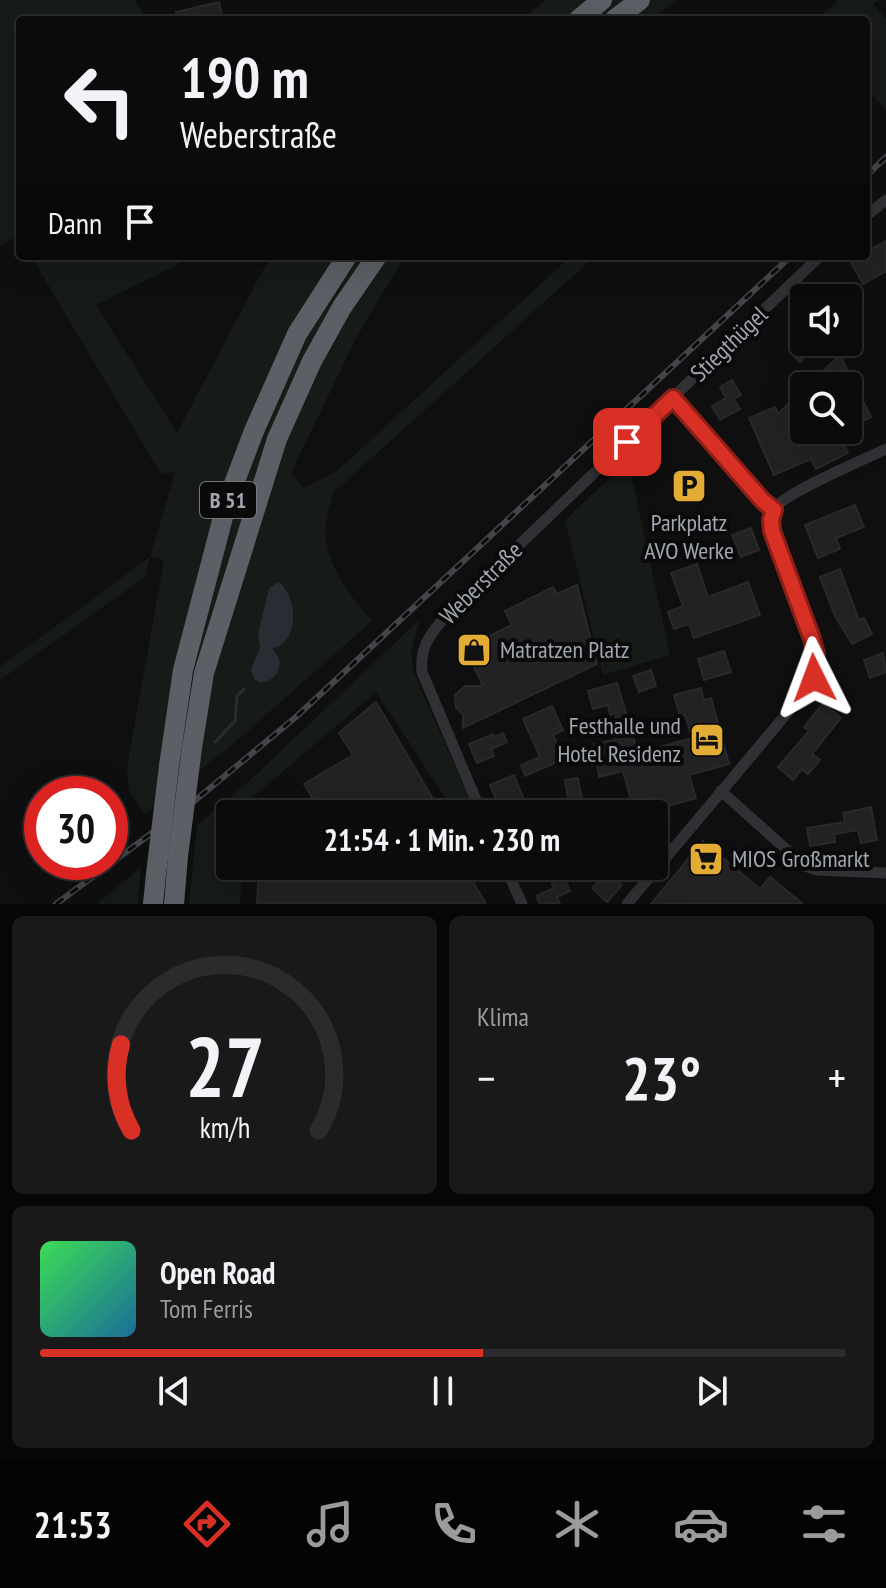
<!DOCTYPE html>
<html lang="de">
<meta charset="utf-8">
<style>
:root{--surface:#0b0b0c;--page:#19191a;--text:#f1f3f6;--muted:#9a9b9d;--line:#2b2b2d;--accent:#d93025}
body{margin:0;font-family:"PT Sans Narrow",sans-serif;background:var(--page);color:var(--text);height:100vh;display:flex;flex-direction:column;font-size:30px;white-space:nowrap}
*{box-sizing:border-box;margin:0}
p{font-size:26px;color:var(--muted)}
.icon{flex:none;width:44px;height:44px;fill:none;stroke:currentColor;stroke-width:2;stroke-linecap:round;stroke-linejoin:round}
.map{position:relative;height:904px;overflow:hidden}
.details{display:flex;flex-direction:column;gap:12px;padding:12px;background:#060607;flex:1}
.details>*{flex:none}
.hud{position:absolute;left:16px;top:16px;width:854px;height:244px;border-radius:8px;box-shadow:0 8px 32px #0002,0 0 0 2px var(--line);background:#0b0b0c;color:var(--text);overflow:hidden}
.controls{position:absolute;left:790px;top:284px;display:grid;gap:16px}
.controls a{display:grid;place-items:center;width:72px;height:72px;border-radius:8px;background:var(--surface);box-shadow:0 8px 32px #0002,0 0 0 2px var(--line);font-size:40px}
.speed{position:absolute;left:24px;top:776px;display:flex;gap:16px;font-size:40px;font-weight:700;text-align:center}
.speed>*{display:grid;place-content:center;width:104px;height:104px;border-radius:50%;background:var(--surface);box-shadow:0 8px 32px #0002,0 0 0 2px var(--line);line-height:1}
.speed .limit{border:12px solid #d22;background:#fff;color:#111}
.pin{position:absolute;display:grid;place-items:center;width:68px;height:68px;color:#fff;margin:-34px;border-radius:16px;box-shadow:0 4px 12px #0006}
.me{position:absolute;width:88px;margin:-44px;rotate:357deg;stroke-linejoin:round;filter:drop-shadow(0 0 6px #0008)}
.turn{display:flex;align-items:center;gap:28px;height:168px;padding:0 32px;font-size:36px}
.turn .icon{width:104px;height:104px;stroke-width:2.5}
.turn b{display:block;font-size:56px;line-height:68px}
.then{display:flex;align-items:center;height:76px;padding:0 32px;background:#0003;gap:16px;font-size:30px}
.big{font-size:60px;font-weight:700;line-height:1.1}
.details .widget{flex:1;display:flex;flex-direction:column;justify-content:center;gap:12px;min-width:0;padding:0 28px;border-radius:12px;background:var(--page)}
.details .dial{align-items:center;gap:0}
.dial svg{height:208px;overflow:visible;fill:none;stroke:var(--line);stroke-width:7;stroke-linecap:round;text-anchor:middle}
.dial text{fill:var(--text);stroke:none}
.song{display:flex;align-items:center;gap:24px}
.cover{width:96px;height:96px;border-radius:12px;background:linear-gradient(135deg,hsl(130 70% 55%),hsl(200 70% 35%))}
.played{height:8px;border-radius:4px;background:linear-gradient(90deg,var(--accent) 55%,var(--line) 55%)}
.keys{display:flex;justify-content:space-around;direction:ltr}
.heat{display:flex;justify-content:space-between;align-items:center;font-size:44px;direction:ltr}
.details .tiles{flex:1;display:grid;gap:12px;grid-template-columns:1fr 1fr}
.widget:last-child{grid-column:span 2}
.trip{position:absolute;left:216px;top:800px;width:452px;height:80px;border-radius:8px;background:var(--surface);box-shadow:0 8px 32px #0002,0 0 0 2px var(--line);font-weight:700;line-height:80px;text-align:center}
.tabs{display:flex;height:128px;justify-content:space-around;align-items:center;background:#040405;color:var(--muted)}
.tabs .icon{width:56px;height:56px}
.tabs .active{color:var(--accent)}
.tabs b{font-size:36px;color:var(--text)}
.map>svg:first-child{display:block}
.green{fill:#161b17}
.water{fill:#272d33}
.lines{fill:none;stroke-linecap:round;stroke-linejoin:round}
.stream{stroke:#272d33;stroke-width:3}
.building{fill:#222224;stroke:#29292c;stroke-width:2}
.street{stroke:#313135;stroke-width:11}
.highway{stroke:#5d5f66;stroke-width:20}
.rail-casing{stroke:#44454a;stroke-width:6}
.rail{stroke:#0a0a0b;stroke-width:3;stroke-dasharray:9;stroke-linecap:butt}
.highway-bridge{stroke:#5d5f66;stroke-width:20}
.route-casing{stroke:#8d1f18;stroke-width:20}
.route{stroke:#d93025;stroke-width:14}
.labels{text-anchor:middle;stroke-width:8;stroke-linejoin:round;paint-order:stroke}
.shield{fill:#0a0a0b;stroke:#74777e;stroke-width:2}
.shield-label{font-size:22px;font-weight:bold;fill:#a1a6b0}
.street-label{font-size:24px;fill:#a1a6b0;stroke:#0a0a0b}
.poi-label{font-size:24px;fill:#a1a6b0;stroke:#0a0a0b;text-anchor:start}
</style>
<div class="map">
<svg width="886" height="904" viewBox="0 0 886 904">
<rect width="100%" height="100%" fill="#0f0f10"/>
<g class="green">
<polygon points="0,0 135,0 147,20 20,20 20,238 18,235 0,246"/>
<polygon points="546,0 677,0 651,20 521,20"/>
<polygon points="838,0 879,0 873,4 886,19 886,110 866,88 866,20 817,20"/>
<path d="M31,256H194L96,305L177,433L264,268L273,256H405L355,340L291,473L303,488L337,471L571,256H595L333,493C331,504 327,514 326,525C322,561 350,596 372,621L240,738L145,814L129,792L127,767L164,560L150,557L145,577L0,680V667L150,557L175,472L160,473Z"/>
<polygon points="628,460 670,655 603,675 565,521"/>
<polygon points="420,619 411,652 413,671 476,814 456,814 376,692 246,803 245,814 230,814 230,866 242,866 240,904 189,904 197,825 246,784"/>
<polygon points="141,867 138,904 97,904"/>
</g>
<path class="water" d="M279,582C297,597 301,641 272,649C287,661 278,681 261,683L254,679L251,669L260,647L258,634L269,588Z"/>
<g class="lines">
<polyline class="stream" points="215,742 235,721 237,696 244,689"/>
</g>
<g class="building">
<polygon points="219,2 223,20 178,20 176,12"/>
<polygon points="886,241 886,271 863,284 850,261 859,256 866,256 866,252"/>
<polygon points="804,340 813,349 800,362 791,353"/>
<polygon points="840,355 871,417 848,428 848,386 807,386"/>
<polygon points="732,380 741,395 734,399 740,409 720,420 712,406 726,398 720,387"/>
<polygon points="804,389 804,430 848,430 844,444 848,453 816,469 811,459 774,475 749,418 775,407 778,414"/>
<polygon points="855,505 864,527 836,538 840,549 818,558 805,525"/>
<polygon points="751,528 759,550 741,557 732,535"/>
<polygon points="697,564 708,597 748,582 760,615 694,638 689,624 674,629 668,612 683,606 671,573"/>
<polygon points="840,569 859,620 864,618 872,634 852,644 835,616 820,577"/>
<polygon points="577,585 597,664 463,728 463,714 456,708 455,695 465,686 483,686 465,648 512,625 505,611 553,587 557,594"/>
<polygon points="724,651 731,672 704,680 698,659"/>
<polygon points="883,653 886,672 870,678 864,660"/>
<polygon points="651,670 656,686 639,692 633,676"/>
<polygon points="617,683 638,753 692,738 685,715 680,716 674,695 701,688 704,700 711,698 729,764 689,775 696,798 653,810 654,814 607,814 606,811 632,804 623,771 599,777 594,744 615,740 616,713 610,715 608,705 593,709 588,691"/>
<polygon points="376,702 442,814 322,814 304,784 353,755 339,733"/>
<polygon points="823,703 841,718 812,754 820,760 808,774 802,769 793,780 778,767 809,731 804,727"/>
<polygon points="552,706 563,730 553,735 564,759 525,776 521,765 540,757 523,719"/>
<polygon points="503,733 507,742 491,749 494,756 477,763 469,744 493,734 494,737"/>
<polygon points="514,775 526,805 502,814 490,785"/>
<polygon points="578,778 582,800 569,802 565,780"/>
<polygon points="871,807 877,840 861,843 858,830 834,834 835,842 810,846 807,828 845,822 843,813"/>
<polygon points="703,841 760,889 770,877 803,904 651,904"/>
<polygon points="259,866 475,866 481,875 472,880 486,904 257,904"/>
<polygon points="607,872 622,885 607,902 592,888"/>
<polygon points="562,873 570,891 557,897 560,904 540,904 536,896 554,888 550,879"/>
</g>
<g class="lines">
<g class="street">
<polyline points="866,216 886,200"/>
<polyline points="673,398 763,501 774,510"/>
<polyline points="721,791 805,866 817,870 886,873"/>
<path d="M482,814L422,672C418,637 444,620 466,596L820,256"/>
<polyline points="505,866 522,904"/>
<path d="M627,904L809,687L814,678L816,654L772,531C771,522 771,514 777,506C788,492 865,459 886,449"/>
</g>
<g class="highway">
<polyline points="578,20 602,0"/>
<polyline points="614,20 640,0"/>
<polyline points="192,748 204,673 277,439 312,361 342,307 377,256"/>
<polyline points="169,766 183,670 227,502 254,431 297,334 347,256"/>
<polyline points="153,904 156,874"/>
<polyline points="174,904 178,856"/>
</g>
<g class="rail-casing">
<g id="rail">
<polyline points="866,176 886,157"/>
<polyline points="56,904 187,807 296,717 791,256"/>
</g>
</g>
<use href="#rail" class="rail"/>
<g class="highway-bridge">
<polyline points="178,856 192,748"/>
<polyline points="156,874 169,766"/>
</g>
</g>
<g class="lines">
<g class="route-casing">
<polyline id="route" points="627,442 673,398 763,501 774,510 771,520 772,531 812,639 816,654 814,678"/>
</g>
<use href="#route" class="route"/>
</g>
<defs>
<g id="parking-square" transform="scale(1.8)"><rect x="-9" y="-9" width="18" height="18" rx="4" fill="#e3ad35" stroke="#0a0a0b"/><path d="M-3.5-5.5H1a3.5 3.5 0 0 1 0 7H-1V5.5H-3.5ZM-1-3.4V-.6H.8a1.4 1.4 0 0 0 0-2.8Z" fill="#111"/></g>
<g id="shop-square" transform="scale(1.8)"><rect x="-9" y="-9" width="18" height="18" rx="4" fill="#e3ad35" stroke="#0a0a0b"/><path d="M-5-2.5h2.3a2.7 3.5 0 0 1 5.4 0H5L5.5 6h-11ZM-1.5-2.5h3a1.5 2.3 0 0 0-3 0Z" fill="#111"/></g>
<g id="hotel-square" transform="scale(1.8)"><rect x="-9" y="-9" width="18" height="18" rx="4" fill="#e3ad35" stroke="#0a0a0b"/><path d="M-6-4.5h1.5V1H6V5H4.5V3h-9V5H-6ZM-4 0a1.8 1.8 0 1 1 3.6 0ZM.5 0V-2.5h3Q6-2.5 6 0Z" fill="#111"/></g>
<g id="supermarket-square" transform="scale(1.8)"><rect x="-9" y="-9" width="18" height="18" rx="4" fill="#e3ad35" stroke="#0a0a0b"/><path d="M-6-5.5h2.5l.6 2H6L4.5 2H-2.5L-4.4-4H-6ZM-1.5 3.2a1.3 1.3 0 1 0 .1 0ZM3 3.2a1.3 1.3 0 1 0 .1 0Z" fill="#111"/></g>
</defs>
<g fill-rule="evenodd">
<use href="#parking-square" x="689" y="486"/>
<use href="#shop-square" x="474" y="650"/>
<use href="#hotel-square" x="707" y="740"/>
<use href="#supermarket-square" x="706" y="859"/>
</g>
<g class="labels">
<rect class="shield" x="200" y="482" width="56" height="36" rx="6"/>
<g class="shield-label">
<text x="228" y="508">B 51</text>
</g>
<g class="street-label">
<text transform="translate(729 344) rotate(-44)" y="8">Stiegthügel</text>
<text transform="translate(481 583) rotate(-45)" y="8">Weberstraße</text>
</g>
<g class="poi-label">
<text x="689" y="531" text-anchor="middle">Parkplatz<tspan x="689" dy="28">AVO Werke</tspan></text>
<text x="500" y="658">Matratzen Platz</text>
<text x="681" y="734" text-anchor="end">Festhalle und<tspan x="681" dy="28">Hotel Residenz</tspan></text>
<text x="732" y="867">MIOS Großmarkt</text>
</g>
</g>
</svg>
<div class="controls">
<a><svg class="icon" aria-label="sound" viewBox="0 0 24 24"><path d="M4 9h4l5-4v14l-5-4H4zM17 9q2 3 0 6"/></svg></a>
<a><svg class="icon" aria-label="search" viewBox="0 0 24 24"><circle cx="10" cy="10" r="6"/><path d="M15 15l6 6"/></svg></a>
</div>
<div class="speed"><div class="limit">30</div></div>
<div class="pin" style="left:627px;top:442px;background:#d93025"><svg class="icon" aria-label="arrive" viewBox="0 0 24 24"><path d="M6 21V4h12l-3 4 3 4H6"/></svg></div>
<svg class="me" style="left:814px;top:678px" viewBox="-20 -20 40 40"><path d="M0-17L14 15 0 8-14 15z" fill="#d93025" stroke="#fff" stroke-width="4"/></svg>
<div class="trip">21:54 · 1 Min. · 230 m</div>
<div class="hud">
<div class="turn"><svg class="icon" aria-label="left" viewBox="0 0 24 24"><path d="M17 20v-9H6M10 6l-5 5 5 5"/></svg><div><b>190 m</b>Weberstraße</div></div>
<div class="then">Dann<svg class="icon" aria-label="arrive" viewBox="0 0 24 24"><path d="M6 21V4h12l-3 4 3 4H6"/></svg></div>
</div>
</div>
<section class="details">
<div class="tiles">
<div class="widget dial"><svg viewBox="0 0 100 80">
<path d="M14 69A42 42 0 1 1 86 69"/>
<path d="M14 69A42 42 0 0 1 10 36" stroke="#d93025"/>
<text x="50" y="56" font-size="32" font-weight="700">27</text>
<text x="50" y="72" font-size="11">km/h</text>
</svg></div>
<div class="widget"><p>Klima</p>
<div class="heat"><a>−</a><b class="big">23°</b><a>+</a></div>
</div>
<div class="widget">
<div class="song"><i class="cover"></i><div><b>Open Road</b><p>Tom Ferris</p></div></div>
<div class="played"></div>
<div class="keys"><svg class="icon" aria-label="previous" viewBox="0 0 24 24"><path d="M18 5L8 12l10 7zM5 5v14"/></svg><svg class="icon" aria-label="pause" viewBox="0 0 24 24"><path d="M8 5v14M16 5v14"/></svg><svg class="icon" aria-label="next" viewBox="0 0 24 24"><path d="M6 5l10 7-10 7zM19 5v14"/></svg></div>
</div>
</div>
</section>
<nav class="tabs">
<b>21:53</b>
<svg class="icon active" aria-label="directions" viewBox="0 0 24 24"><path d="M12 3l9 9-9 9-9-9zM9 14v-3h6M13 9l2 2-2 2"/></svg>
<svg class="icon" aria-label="music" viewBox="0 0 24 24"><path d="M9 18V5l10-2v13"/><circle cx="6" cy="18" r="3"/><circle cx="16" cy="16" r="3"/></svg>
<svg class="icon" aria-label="phone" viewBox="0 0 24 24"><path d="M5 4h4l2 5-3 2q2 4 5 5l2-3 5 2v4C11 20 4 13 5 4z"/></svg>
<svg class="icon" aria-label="climate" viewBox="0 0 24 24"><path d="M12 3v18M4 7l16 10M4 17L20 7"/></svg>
<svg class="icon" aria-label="car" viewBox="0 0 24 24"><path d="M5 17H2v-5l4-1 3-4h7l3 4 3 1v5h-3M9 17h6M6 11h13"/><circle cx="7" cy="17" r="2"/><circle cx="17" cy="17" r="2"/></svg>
<svg class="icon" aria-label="filters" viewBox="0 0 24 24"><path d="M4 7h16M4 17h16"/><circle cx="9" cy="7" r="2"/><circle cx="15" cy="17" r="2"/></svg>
</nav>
